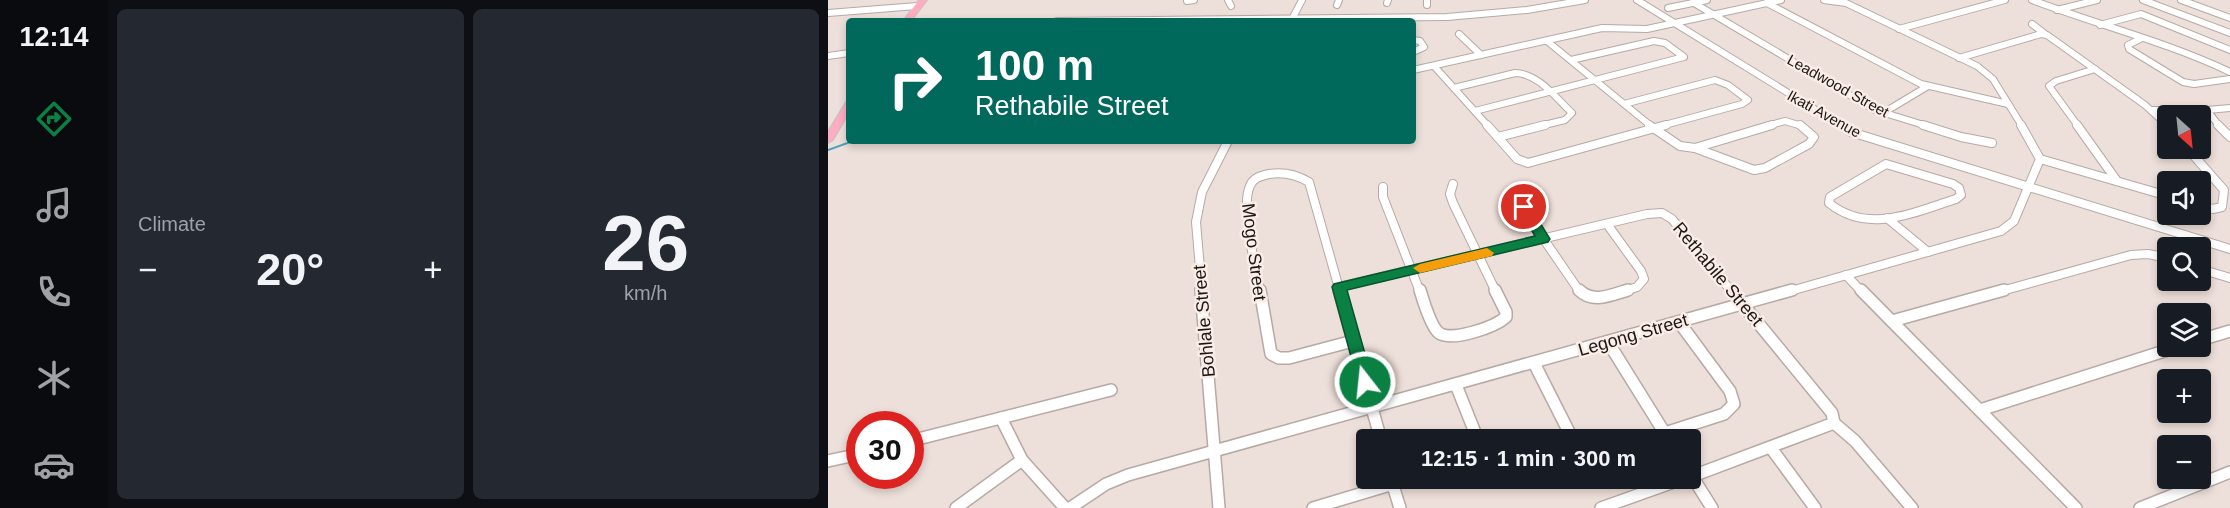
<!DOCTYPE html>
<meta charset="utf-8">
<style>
:root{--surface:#171b24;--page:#242831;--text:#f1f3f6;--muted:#9ea1a6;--accent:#0b8043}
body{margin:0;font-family:Helvetica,sans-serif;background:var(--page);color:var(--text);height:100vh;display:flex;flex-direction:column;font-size:22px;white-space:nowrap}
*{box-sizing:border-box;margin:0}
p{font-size:20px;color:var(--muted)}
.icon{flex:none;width:33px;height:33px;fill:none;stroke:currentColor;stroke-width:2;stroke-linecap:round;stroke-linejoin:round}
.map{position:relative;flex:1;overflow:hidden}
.drawer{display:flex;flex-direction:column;gap:9px;padding:9px;background:#0d0f14;width:720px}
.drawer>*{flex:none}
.guide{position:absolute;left:18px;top:18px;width:570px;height:126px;border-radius:6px;box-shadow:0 3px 9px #0003;background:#00695c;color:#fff;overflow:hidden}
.needle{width:39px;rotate:153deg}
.tools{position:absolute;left:1329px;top:105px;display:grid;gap:12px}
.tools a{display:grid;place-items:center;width:54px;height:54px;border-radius:6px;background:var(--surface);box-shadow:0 3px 9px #0003;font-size:30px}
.speed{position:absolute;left:18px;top:411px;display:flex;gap:12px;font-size:30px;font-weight:700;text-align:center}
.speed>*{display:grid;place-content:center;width:78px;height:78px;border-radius:50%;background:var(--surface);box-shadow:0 3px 9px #0003;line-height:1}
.speed .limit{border:9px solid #d22;background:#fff;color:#111}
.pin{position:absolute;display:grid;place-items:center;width:51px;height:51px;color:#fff;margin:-26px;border:3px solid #fff;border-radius:50%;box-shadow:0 2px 6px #0007}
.me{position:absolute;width:66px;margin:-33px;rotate:344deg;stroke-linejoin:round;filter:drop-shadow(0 0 4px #0008)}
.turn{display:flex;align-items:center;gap:21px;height:126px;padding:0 30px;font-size:27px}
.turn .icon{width:78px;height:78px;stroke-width:2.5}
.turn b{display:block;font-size:42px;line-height:51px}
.big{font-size:45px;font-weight:700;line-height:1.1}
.drawer .card{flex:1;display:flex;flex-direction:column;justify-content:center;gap:9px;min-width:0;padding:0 21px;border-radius:9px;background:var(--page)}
.drawer .dial{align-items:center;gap:0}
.dial b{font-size:78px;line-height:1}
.heat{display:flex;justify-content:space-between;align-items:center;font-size:33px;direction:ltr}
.drawer .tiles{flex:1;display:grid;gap:9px;grid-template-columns:repeat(2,1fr)}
.trip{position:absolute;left:528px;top:429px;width:345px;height:60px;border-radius:6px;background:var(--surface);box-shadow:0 3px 9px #0003;font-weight:700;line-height:60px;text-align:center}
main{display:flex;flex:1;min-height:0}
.menu{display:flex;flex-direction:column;width:108px;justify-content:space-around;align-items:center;background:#090b0e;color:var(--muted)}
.menu .icon{width:42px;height:42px}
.menu .current{color:var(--accent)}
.menu b{font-size:27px;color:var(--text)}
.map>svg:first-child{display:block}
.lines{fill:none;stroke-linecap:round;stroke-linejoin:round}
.stream{stroke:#4aa5bc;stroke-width:2}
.minor-far2-casing{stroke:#b7a9a4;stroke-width:8}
.minor-far1-casing{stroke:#b7a9a4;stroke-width:10}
.minor-casing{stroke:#b7a9a4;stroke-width:14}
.major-casing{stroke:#c4c3c2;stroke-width:2}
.minor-far2{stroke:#fff;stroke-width:6}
.minor-far1{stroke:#fff;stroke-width:8}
.minor{stroke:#fff;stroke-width:11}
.major{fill:#feacc2;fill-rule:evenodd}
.route{fill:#0b8043;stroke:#07532c;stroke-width:1.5}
.slow{fill:#f59e0b}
.labels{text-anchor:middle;stroke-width:5;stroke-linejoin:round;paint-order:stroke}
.far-street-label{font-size:15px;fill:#1b1714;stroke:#faece6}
.street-label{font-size:18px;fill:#1b1714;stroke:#faece6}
</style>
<main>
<nav class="menu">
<b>12:14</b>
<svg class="icon current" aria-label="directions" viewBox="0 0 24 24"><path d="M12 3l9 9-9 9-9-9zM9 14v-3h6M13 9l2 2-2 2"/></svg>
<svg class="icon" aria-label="music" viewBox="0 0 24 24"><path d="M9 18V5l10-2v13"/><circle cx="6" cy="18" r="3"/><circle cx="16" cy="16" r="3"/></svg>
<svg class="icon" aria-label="phone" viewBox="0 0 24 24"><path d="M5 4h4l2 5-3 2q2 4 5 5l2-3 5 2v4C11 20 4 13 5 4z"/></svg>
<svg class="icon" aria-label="climate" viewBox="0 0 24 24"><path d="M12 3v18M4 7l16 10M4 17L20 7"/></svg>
<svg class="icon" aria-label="car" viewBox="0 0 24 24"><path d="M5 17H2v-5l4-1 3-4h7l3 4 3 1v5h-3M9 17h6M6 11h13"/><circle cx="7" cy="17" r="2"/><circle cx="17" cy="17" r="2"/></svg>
</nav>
<section class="drawer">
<div class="tiles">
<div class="card"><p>Climate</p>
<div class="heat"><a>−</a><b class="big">20°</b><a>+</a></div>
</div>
<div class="card dial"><b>26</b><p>km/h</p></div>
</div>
</section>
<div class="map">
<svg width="1402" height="508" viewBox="0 0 1402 508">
<rect width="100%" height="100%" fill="#eddfd9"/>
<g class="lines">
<polyline class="stream" points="0,150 25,141"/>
<g class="minor-far2-casing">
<g id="minor-far2">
<polyline points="400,0 403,6"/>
<polyline points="599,0 599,5"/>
<polyline points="809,0 1014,126"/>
<polyline points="996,0 1018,3 1149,66 1165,79 1194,126"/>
<path d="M1204,0C1270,25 1339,42 1402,72"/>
<polyline points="1315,0 1402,33"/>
<polyline points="1353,0 1402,18"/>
<polyline points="359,1 366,0"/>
<polyline points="559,3 560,0"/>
<polyline points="866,3 1047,110 1099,126"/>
<polyline points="939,3 1093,84 1180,104"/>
<polyline points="509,5 511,0"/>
<polyline points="840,8 879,0"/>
<polyline points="1229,10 1269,0"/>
<polyline points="0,13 89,6"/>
<polyline points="229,21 619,17 699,10 757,0"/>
<polyline points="463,21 474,0"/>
<polyline points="1204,24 1217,34"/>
<polyline points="1272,25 1313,14 1402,50"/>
<polyline points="1071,29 1177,0"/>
<polyline points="631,34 653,55"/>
<polyline points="1312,39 1300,45 1301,49 1355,82 1366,84 1402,79"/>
<polyline points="585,40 592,41 596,47 585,52"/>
<polyline points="719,41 823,126"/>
<polyline points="0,56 21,53"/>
<polyline points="1131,58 1213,34 1219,35 1317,105 1340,126"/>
<polyline points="606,66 660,126"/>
<polyline points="585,70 774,28 819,29 953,0"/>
<path d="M626,88L687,73C710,73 728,98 744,113L737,120L712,126"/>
<polyline points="796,104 887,80 900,85 920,100 914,104 833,126"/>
<polyline points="1323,110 1379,110"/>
<polyline points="647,111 856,57 837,43 826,41 743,60"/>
<polyline points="1055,113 1100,86"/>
<polyline points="939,126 957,121 974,126"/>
<polyline points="1250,126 1221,86 1228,81 1267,69"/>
<polyline points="1391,126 1379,110 1402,108"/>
</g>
</g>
<g class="minor-far1-casing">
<g id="minor-far1">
<polyline points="659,125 689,159 700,163 838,125"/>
<polyline points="821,125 852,146 867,148"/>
<polyline points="1012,125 1023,132 1402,249"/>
<polyline points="1095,125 1133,137 1164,143"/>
<polyline points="1249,125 1289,181"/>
<polyline points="1390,125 1402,137"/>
<polyline points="670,137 717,125"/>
<polyline points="867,148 926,170 937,168 981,144 986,137 972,125"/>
<polyline points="867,148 944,125"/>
<polyline points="1359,148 1396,190 1394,207 1385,209 1372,206"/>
<polyline points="1212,159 1340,196"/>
<path d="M1058,164L1125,184L1131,188L1133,195L1128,199C1086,212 1040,235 1001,203L1002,197Z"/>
<polyline points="625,184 622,194 625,203 668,292"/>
<polyline points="555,187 555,197 592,292"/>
<polyline points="697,198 696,207 706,225 752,292"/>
<polyline points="1059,218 1100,252"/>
<polyline points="779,224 813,271 816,279 809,287 794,292"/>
<polyline points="1372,269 1402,278"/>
<polyline points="1018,275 1034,292"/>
<polyline points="511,287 819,214 834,213 844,219 904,292"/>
<polyline points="374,292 368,222 374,192 400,141"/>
<path d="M432,292C428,268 412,206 422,186C425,178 432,176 441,174C454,172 469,175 481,182L512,292"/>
<polyline points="959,292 1173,231 1186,221 1212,159 1193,125"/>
<polyline points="1170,292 1303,255 1320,254 1340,258"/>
</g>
</g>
<g class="minor-casing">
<g id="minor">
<polyline points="373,290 391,508"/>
<polyline points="432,290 443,354 451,358 461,358 525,341"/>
<polyline points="511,290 553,440"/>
<path d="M592,290C595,300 603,327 611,333C624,342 667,327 678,317V312L667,290"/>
<path d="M751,290C765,304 783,295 800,290"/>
<polyline points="903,290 1004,413 1006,423"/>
<polyline points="1033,290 1248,508"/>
<polyline points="1064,321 1176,290"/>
<polyline points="1372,340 1402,331"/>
<polyline points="780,342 841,440"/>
<polyline points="706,363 745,440"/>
<polyline points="628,385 650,440"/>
<polyline points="1152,410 1352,346"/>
<polyline points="173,418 194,460 237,508"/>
<polyline points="1006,423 1027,441 1084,508"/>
<polyline points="837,433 896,414 906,404 902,391 851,322"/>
<polyline points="82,441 283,390"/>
<polyline points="943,448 987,508"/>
<polyline points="0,461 32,454"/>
<polyline points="862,473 884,508"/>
<polyline points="862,477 1006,423"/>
<polyline points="672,478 681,481 692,478"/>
<polyline points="563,479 572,508"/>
<polyline points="128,508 194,460"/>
<polyline points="242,508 278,484 300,475 964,290"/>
<polyline points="485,508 565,484"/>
<polyline points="773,508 857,478"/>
<polyline points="1312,508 1402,472"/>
</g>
</g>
<g class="major-casing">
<g id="major">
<polygon points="91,0 99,0 83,21 75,21"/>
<polygon points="21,101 21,112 5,140 0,143 0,132 18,102"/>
</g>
</g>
<use href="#minor-far2" class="minor-far2"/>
<use href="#minor-far1" class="minor-far1"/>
<use href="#minor" class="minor"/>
<use href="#major" class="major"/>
</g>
<polygon class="route" points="696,204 701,205 722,239 720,242 519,290 545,382 542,386 537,388 531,386 504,287 506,284 707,236 690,207"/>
<polygon class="slow" points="659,248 666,253 664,256 592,273 585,268 592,264"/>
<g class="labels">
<g class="far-street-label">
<text transform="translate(1010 86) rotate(29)" y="5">Leadwood Street</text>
<text transform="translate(996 114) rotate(29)" y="5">Ikati Avenue</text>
</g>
<g class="street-label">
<text transform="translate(426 252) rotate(83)" y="6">Mogo Street</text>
<text transform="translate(890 274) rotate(50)" y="6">Rethabile Street</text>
<text transform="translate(376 321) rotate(-95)" y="6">Bohlale Street</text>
<text transform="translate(805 335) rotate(-16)" y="6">Legong Street</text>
</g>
</g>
</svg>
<div class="tools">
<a><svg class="needle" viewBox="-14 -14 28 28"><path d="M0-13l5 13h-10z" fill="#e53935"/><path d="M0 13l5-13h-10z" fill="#9ea1a6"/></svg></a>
<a><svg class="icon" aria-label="sound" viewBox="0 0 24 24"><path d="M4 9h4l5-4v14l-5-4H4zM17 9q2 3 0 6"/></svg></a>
<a><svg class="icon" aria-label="search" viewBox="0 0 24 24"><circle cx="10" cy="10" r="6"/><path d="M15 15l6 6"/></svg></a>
<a><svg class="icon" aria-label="layers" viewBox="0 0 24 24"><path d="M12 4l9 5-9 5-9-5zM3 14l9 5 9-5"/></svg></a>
<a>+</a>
<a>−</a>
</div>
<div class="speed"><div class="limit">30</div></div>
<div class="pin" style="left:696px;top:207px;background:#d93025"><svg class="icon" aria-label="arrive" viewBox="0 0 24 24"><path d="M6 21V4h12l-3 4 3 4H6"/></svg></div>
<svg class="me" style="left:537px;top:382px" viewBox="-20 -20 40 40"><circle r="17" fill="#0b8043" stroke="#fff" stroke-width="3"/><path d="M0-11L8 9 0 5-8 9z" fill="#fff"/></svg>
<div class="trip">12:15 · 1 min · 300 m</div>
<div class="guide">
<div class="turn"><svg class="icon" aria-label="right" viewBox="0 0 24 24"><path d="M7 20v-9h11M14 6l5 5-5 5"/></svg><div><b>100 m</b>Rethabile Street</div></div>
</div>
</div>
</main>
